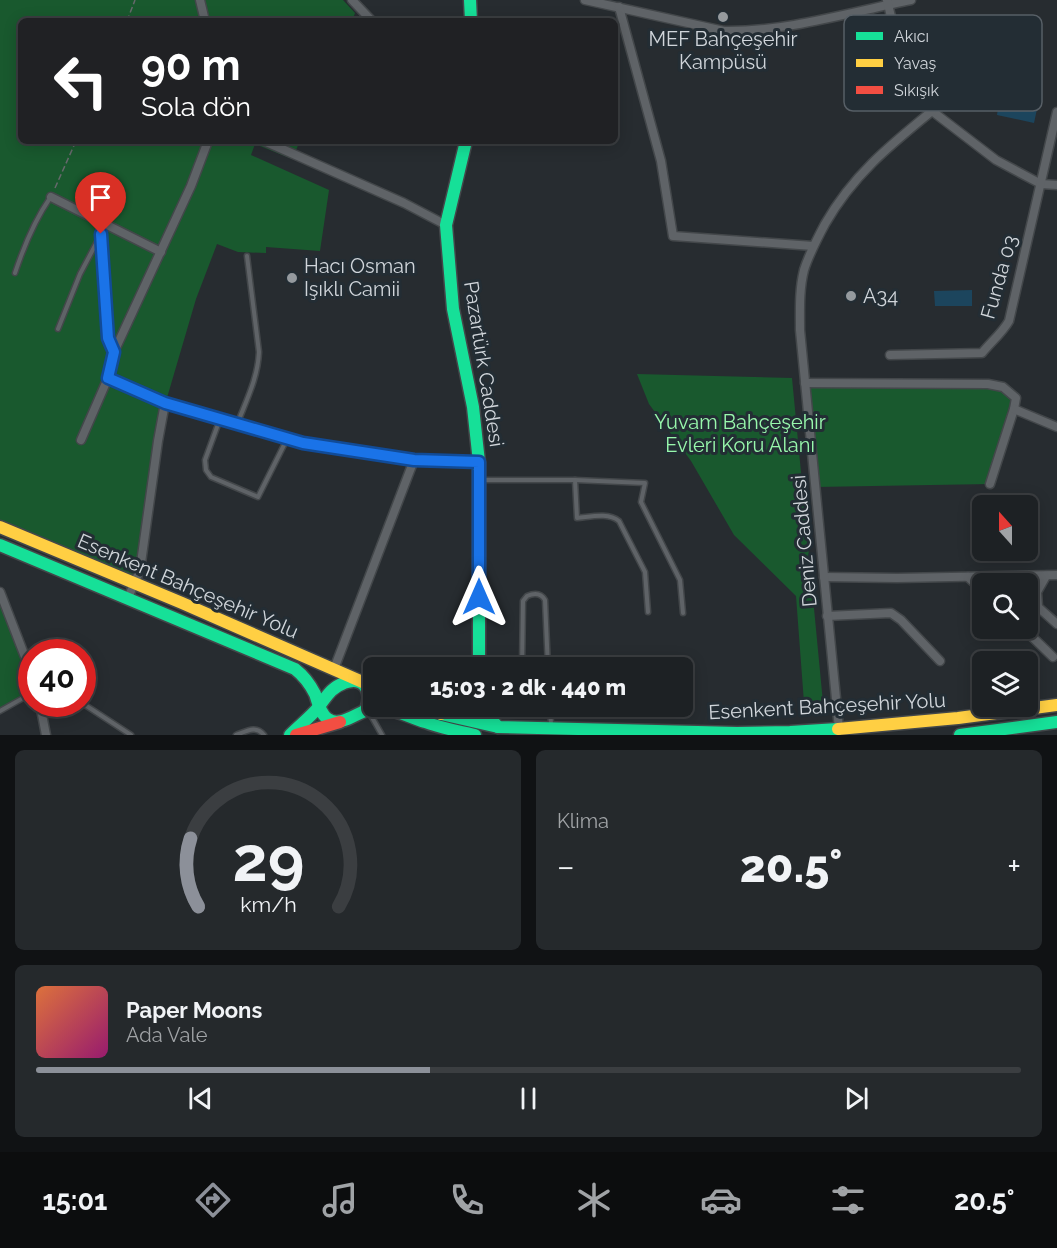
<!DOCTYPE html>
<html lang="tr">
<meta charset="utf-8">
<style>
:root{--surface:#1d2124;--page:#25292c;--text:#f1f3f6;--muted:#a0a3a6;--line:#3b3e41;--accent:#8c9099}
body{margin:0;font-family:Raleway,sans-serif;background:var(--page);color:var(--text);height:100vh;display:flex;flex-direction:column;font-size:22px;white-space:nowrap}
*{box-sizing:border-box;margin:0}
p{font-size:20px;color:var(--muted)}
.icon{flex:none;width:33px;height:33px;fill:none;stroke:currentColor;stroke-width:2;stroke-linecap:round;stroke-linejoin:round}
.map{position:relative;height:735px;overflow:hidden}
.sheet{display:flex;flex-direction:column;gap:15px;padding:15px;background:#101214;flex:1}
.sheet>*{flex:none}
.hud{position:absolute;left:18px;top:18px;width:600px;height:126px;border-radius:9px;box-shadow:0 3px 15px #0003,0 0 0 2px var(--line);background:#202124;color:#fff;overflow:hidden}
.needle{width:39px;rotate:339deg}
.tools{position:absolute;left:972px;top:495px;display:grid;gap:12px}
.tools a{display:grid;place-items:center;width:66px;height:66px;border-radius:9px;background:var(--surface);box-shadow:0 3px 15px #0003,0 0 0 2px var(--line);font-size:30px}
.speed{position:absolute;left:18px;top:639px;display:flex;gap:12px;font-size:30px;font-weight:700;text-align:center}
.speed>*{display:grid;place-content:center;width:78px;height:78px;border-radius:50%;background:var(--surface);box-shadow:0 3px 15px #0003,0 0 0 2px var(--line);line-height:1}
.speed .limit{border:9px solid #d22;background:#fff;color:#111}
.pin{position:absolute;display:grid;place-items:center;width:51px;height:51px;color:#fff;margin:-62px -26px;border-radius:50% 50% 50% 0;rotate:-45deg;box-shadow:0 0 6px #0007}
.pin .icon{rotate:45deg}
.me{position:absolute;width:66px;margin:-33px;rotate:0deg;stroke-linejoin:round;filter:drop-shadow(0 0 4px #0008)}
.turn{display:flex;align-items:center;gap:21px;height:126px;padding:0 24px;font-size:27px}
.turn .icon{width:78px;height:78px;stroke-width:2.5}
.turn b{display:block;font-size:42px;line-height:51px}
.big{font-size:45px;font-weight:800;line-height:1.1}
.sheet .tile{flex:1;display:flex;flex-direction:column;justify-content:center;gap:9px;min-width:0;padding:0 21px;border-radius:9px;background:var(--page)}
.sheet .dial{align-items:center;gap:0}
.dial svg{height:156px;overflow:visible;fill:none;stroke:var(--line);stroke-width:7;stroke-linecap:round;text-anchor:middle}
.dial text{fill:var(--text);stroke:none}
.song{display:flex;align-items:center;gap:18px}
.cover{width:72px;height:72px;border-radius:9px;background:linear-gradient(135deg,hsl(20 70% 55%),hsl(320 70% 35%))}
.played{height:6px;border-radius:3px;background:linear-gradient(90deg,var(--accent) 40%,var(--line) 40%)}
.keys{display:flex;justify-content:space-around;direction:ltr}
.heat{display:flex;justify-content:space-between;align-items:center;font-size:33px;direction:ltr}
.sheet .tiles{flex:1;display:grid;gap:15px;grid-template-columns:1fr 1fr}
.tile:last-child{grid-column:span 2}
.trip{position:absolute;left:363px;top:657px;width:330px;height:60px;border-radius:9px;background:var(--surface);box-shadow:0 3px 15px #0003,0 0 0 2px var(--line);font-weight:800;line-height:60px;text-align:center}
.menu{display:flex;height:96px;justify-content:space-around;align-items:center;background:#0c0d0e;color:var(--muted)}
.menu .icon{width:42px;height:42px}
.menu .current{color:var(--accent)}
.menu b{font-size:27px;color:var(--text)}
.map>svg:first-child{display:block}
.green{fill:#19592e}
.water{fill:#1c455d}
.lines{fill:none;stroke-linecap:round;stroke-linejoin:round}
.lane-casing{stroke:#43474a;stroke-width:7}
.street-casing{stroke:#43474a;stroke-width:11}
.fast-casing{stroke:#43474a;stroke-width:15}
.slow-casing{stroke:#43474a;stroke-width:15}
.jam-casing{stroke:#43474a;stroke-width:15}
.path{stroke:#66696c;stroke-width:1.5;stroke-dasharray:6 3;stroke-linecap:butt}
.lane{stroke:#5f6367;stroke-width:4}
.street{stroke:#5f6367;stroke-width:8}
.fast{stroke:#16e098;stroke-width:12}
.slow{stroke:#ffcf43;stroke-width:12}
.jam{stroke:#f24e42;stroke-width:12}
.route-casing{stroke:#114b97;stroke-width:15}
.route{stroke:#1a73e8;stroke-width:10}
.poi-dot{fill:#959a9e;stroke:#232d34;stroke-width:2}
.labels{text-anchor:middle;stroke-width:6;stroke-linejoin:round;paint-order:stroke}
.poi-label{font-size:20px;fill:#d0d5da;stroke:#232d34;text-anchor:start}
.street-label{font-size:20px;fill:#d0d5da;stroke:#232d34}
.park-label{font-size:20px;fill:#98f8ac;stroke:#232d34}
.key{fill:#232d34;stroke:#575f66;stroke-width:1.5}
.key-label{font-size:16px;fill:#d0d5da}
</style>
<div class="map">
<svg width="1057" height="735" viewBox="0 0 1057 735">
<rect width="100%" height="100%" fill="#272c30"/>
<g class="green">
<polygon points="0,0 343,0 355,13 352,21 21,21 21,141 300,141 292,159 255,144 251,155 329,190 320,251 266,247 266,253 238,252 217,244 196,299 164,408 135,583 0,527"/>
<polygon points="637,374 792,378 824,713 805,716 796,596 734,535 691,461 649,404"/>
<polygon points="805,383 988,384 1016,398 990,484 815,487"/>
<polygon points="0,593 32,676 31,693 0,709"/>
</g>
<g class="water">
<polygon points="1018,97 1028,102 1031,108 1037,109 1034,123 997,115 999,102 1005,103 1011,99"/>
<polygon points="972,290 972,306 935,306 934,291"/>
</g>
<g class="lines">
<g class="lane-casing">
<g id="lane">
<path d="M15,273C24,246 34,221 50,198"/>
<polyline points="58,329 80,274 99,238"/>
<polyline points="220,419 205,460 206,470 211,477 258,497 287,439"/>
<path d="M238,422C247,399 258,377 259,352L247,256"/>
<polyline points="483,480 575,480 645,483 641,502 680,580 683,613"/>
<path d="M575,480L577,518C590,517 608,512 619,521L645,572L648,612"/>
<path d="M522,668L523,601L527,596C534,593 541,593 545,600L548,668"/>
<polyline points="82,703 131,735"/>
<polyline points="538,706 550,709"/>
<polyline points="550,706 551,725"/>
<polyline points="0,711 32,693"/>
<polyline points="369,712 382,735"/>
<path d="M236,735C247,731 256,725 264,735"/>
</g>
</g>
<g class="street-casing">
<g id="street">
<polyline points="200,0 205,21"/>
<polyline points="352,0 372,21"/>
<path d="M585,0L724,31C786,32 851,12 911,0"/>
<polyline points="887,0 900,54 913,83 932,111 996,160 1041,184 1057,185"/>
<polyline points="619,7 661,161 673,236 813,246"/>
<polyline points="264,141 404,203 446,225"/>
<polyline points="51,197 105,224 101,234 108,338 114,352"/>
<polyline points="105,224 161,252"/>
<path d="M890,355L982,353C991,342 1002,333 1009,321L1057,112"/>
<polyline points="108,378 114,352 191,186 208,141"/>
<polyline points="805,383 988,384 1003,387 1016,398 1014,409 990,484"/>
<polyline points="1014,409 1057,427"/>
<polyline points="81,440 108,378 165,403"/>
<polyline points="1046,576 1037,592 1038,607 1057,624"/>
<polyline points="824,577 897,578 1057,575"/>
<polyline points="968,577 982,590"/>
<polyline points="0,592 32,675"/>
<polyline points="128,598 140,570 158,441 165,403 287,438 319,446 414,460 479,462"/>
<polyline points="827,616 891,613 901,620 940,661"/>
<polyline points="1023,628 1053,657"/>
<polyline points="334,669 414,460"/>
<polyline points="40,704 46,735"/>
<path d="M839,729L800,330C800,310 799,290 804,270C809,254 817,239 825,224C853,175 889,146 932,111"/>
</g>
</g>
<g class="fast-casing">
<g id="fast">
<polyline points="470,0 471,21"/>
<polyline points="466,141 446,225 453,309 473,407 479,462 479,668"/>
<path d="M0,545L295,669C304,676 310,684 315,694C318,702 320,714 328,719C342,729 361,708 376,708C393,708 409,717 425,722C441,728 458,731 475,735"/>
<polyline points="422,706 441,714 498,727 737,733 790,732 838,729"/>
<polyline points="484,706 490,718 498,727"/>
<path d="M290,735C299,726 309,718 317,709C326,698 330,688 344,683C364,675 373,692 366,709"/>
<polyline points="960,735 1057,722"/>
</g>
</g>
<g class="slow-casing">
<g id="slow">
<polyline points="0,527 182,603 374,687"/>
<polyline points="441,714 455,706"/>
<polyline points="838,729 958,718 1057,705"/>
</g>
</g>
<g class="jam-casing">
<polyline id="jam" points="296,735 340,722"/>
</g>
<g class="path">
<polyline points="127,21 135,0"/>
<polyline points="55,188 76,141"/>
</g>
<use href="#lane" class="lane"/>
<use href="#street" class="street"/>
<use href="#fast" class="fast"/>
<use href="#slow" class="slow"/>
<use href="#jam" class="jam"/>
</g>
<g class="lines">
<g class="route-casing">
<polyline id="route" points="101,234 108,338 114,352 108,378 165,403 303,443 414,460 479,462 479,597"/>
</g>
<use href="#route" class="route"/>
</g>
<g class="poi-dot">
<circle cx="723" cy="17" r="6"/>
<circle cx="292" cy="278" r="6"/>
<circle cx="851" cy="296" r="6"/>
</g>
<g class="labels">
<g class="poi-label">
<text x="723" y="46" text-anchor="middle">MEF Bahçeşehir<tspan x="723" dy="23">Kampüsü</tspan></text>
<text x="304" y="273">Hacı Osman<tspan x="304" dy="23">Işıklı Camii</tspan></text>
<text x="863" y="303">A34</text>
</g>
<g class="street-label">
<text transform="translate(999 277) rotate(-74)" y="7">Funda 03</text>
<text transform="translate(484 364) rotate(81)" y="7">Pazartürk Caddesi</text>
<text transform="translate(804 541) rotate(-95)" y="7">Deniz Caddesi</text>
<text transform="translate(188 586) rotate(23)" y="7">Esenkent Bahçeşehir Yolu</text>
<text transform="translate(827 706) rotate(-3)" y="7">Esenkent Bahçeşehir Yolu</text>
</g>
<g class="park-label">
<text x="740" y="429">Yuvam Bahçeşehir<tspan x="740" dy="23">Evleri Koru Alanı</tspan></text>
</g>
</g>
<rect x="844" y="15" width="198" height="96" rx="9" class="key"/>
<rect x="856" y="32" width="27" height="8" fill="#16e098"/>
<rect x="856" y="59" width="27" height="8" fill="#ffcf43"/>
<rect x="856" y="86" width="27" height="8" fill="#f24e42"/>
<g class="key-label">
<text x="894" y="42">Akıcı</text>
<text x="894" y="69">Yavaş</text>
<text x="894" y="96">Sıkışık</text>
</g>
</svg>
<div class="tools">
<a><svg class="needle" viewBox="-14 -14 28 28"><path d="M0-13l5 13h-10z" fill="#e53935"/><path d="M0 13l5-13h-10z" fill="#a0a3a6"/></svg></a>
<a><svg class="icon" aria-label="search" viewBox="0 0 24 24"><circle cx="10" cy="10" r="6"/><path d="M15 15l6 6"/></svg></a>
<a><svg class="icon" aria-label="layers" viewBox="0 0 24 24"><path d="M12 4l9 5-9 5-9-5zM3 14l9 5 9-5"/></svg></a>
</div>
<div class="speed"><div class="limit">40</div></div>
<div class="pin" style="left:101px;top:234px;background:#d93025"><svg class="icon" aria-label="arrive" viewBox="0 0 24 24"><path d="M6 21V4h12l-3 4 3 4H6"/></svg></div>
<svg class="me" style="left:479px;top:597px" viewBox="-20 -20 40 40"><path d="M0-17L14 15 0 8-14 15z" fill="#1a73e8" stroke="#fff" stroke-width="4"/></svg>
<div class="trip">15:03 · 2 dk · 440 m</div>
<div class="hud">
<div class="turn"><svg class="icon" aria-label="left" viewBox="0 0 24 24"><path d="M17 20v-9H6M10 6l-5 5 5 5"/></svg><div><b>90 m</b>Sola dön</div></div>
</div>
</div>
<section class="sheet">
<div class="tiles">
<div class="tile dial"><svg viewBox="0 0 100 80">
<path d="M14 69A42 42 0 1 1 86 69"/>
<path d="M14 69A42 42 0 0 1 10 34" stroke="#8c9099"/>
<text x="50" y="56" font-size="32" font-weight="700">29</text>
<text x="50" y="72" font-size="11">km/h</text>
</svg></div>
<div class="tile"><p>Klima</p>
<div class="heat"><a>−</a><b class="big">20.5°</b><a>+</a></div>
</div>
<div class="tile">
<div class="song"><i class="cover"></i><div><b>Paper Moons</b><p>Ada Vale</p></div></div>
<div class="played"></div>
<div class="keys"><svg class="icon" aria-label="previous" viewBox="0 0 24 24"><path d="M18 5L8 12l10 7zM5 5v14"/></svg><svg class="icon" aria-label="pause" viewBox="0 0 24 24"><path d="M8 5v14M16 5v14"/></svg><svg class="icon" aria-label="next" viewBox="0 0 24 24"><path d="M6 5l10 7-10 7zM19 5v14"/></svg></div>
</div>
</div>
</section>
<nav class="menu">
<b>15:01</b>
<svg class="icon current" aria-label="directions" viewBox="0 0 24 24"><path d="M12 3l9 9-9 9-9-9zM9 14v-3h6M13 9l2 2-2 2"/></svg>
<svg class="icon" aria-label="music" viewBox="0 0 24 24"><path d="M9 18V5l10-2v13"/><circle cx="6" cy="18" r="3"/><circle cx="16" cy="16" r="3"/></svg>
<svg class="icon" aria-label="phone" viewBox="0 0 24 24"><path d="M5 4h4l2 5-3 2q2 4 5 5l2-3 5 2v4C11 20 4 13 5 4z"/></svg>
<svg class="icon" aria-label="climate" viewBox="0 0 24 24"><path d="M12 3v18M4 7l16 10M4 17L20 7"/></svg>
<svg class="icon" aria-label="car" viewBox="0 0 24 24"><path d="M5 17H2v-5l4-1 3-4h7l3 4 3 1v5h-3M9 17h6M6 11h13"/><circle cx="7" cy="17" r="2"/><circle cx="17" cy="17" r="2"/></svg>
<svg class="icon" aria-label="filters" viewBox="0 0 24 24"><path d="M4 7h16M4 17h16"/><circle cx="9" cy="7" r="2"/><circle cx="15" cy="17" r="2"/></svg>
<b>20.5°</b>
</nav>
